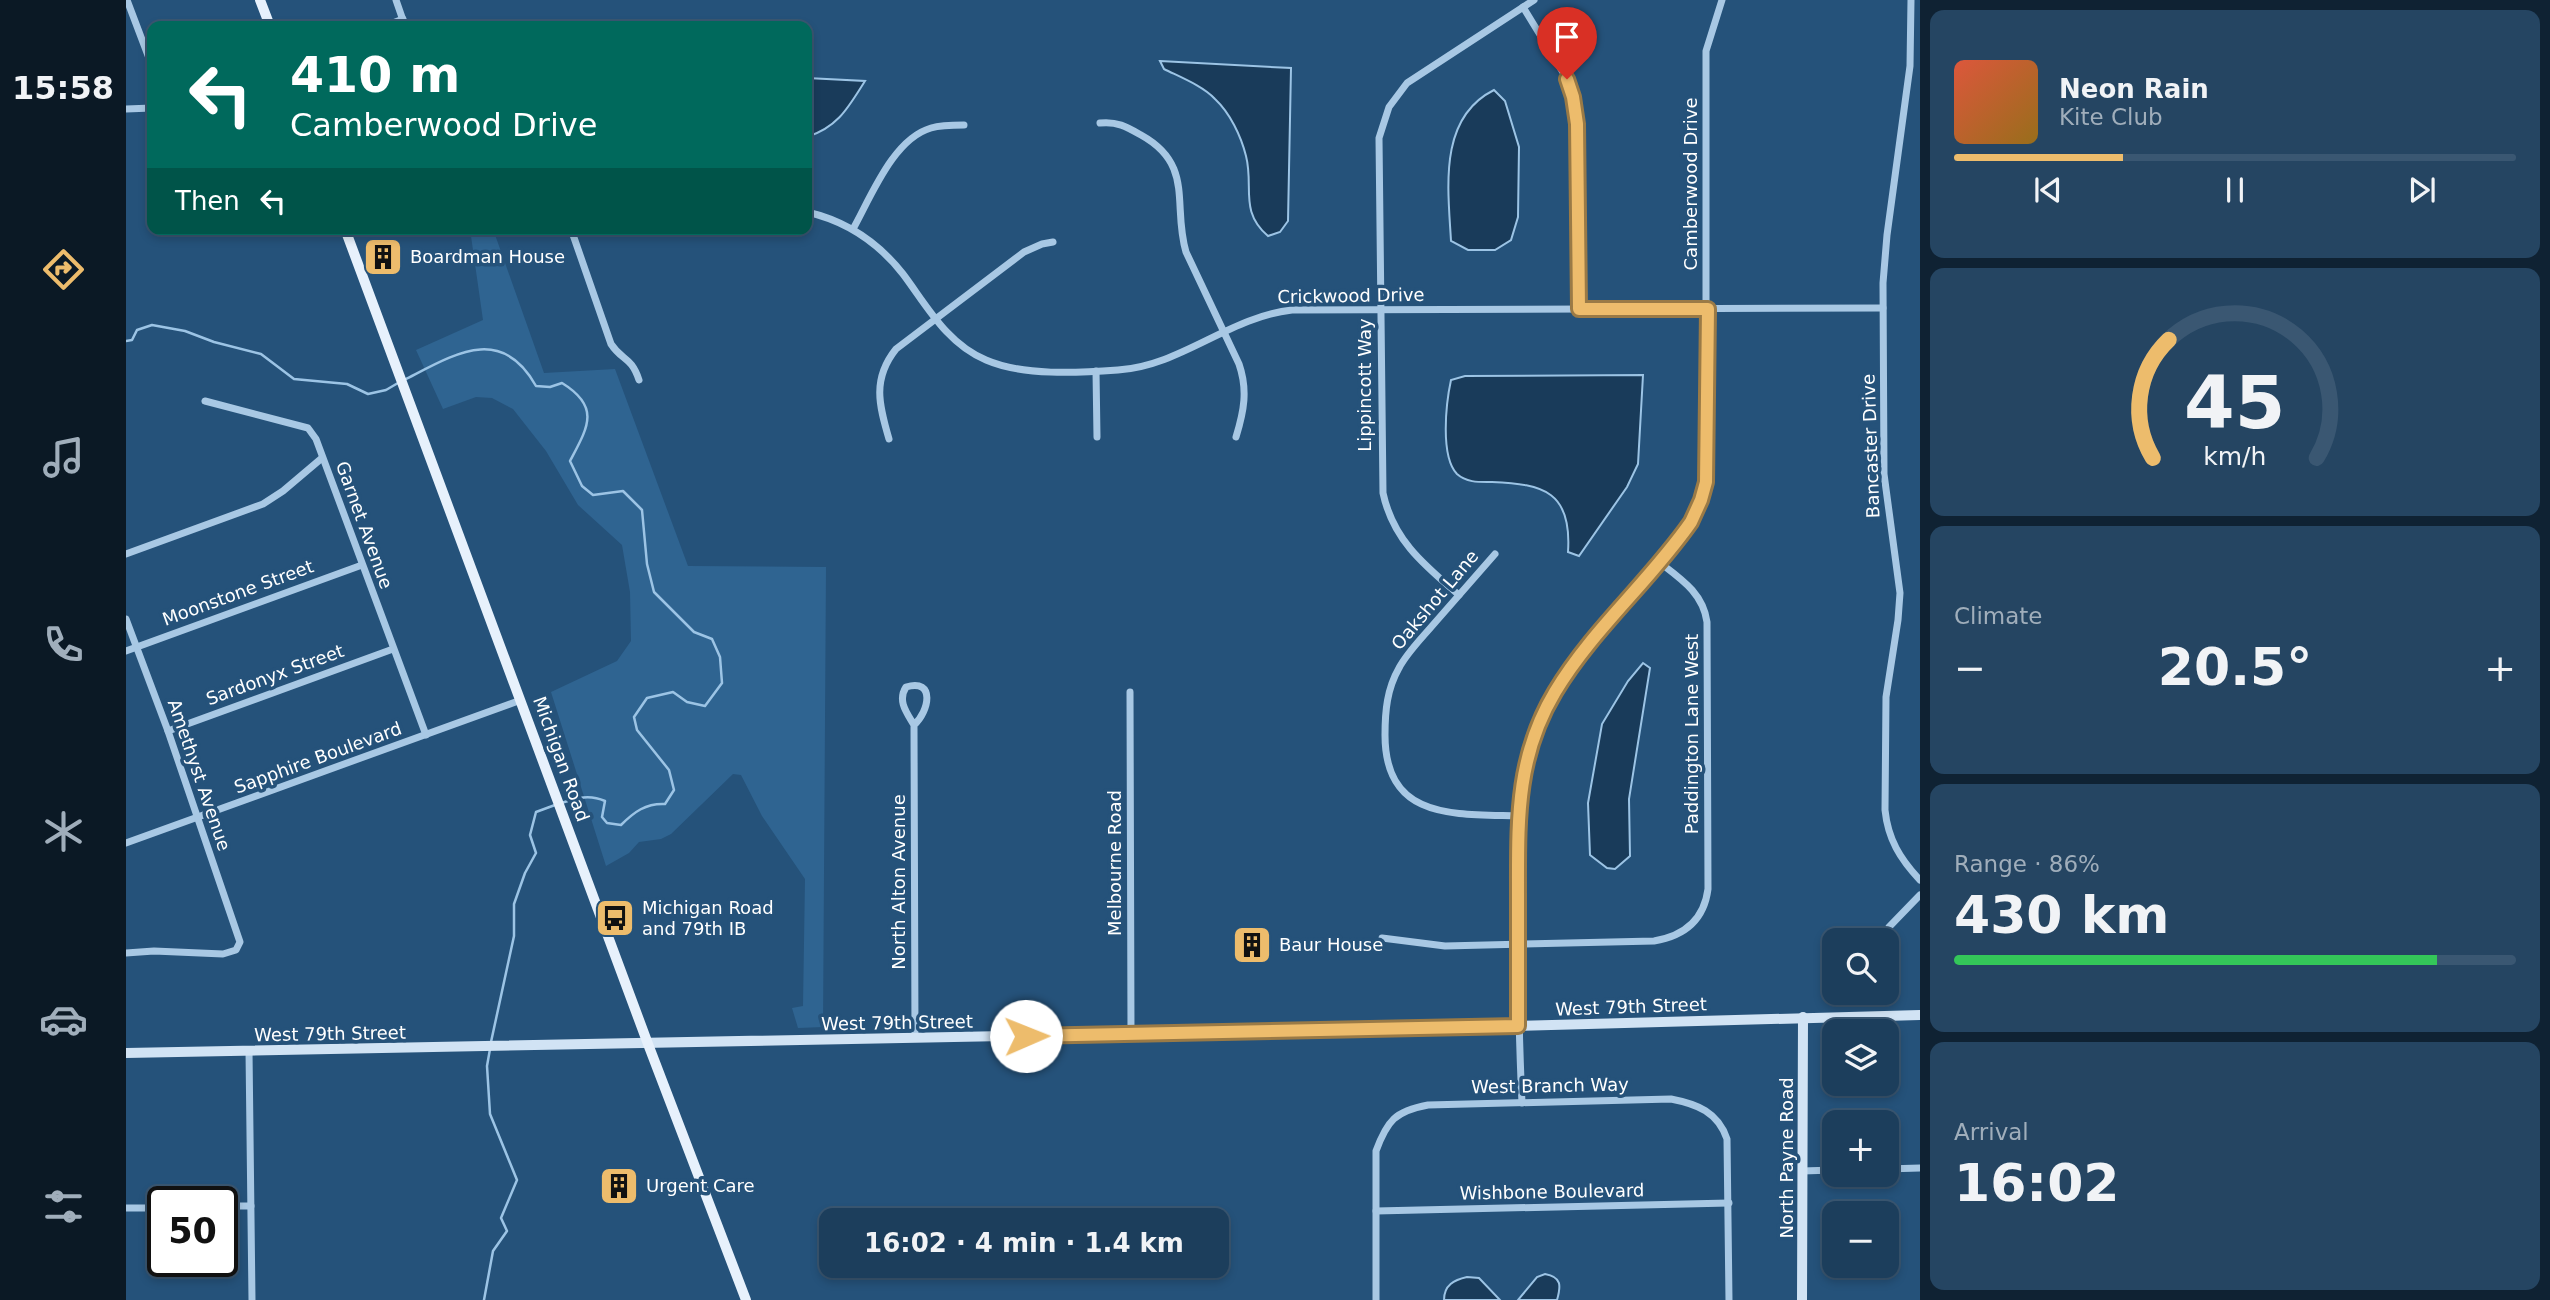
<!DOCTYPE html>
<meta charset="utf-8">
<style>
:root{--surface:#1c3e5c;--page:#254562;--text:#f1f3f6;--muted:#a0aebb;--line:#3a5772;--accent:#edbc6c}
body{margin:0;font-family:"DejaVu Sans",sans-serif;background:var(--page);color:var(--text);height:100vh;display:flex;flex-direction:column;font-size:26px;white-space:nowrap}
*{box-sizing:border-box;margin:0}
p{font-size:23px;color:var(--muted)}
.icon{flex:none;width:38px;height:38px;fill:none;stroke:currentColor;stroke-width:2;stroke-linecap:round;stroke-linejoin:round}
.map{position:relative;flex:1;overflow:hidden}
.details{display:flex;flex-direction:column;gap:10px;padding:10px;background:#0f2233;width:630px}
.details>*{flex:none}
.top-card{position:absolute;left:21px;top:21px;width:665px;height:214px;border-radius:14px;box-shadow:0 4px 10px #0003,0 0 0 2px var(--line);background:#00695c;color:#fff;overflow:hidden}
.buttons{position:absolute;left:1696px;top:928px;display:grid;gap:14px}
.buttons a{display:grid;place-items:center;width:77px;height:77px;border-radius:14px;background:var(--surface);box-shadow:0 4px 10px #0003,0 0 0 2px var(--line);font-size:35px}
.speed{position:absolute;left:21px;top:1186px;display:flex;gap:14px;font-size:35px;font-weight:700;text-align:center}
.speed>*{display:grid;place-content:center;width:91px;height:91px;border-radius:50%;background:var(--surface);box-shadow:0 4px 10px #0003,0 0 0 2px var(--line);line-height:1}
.speed .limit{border:4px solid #111;border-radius:10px;background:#fff;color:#111}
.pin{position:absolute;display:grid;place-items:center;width:60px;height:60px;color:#fff;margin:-72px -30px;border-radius:50% 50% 50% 0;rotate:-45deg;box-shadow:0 0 7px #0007}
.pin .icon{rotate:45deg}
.me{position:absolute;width:77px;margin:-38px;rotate:89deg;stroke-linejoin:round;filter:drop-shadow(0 0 5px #0008)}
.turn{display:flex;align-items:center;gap:24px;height:147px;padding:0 28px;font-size:32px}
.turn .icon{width:91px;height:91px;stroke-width:2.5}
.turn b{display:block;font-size:49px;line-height:60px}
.then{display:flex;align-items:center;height:66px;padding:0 28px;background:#0003;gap:14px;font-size:26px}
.big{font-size:52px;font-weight:800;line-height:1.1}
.details .tile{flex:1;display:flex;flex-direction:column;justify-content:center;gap:10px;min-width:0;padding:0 24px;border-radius:14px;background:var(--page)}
.details .dial{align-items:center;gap:0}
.dial svg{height:182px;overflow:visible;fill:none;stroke:var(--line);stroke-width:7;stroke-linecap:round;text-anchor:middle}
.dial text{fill:var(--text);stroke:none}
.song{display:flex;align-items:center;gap:21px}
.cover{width:84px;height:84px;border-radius:10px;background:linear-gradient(135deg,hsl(10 70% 55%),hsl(40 70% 35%))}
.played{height:7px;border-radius:4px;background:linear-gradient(90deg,var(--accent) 30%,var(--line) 30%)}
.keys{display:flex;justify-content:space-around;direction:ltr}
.heat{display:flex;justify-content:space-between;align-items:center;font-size:38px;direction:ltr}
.charge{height:10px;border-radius:5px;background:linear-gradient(90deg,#34c759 86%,var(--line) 0)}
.trip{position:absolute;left:693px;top:1208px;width:410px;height:70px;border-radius:14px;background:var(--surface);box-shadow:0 4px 10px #0003,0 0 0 2px var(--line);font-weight:800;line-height:70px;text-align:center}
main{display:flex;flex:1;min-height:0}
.menu{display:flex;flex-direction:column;width:126px;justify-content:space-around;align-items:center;background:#0b1925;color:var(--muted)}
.menu .icon{width:49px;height:49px}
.menu .active{color:var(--accent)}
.menu b{font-size:32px;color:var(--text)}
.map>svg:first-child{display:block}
.green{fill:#2f6491}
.water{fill:#193b5a;stroke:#9cc4e5;stroke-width:2}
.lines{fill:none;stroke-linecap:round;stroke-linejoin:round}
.stream{stroke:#9cc4e5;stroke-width:2.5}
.street{stroke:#a8c8e4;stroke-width:7}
.secondary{stroke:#d1e3f4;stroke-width:10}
.primary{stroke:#e7f1fc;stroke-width:10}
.route-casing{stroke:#9a7a46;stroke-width:18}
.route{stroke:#edbc6c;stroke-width:12}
.labels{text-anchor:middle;stroke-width:7;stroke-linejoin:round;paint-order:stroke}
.street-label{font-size:18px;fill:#fff;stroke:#25527a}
.poi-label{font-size:18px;fill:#fff;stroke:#25527a;text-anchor:start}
</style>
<main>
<nav class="menu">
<b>15:58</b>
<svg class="icon active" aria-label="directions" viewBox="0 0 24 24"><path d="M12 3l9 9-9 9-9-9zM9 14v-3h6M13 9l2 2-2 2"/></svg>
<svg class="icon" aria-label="music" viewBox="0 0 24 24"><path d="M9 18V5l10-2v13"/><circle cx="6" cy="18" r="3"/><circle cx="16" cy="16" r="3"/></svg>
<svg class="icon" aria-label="phone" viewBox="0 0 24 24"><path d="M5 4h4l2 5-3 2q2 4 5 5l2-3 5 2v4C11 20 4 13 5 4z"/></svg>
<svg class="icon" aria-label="climate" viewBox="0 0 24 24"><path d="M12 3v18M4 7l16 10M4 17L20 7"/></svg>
<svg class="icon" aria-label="car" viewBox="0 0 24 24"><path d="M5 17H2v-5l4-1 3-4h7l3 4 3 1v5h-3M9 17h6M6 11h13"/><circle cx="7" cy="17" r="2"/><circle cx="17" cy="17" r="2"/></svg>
<svg class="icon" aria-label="filters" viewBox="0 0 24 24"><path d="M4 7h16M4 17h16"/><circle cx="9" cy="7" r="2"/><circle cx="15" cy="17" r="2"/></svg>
</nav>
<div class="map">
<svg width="1794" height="1300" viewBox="0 0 1794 1300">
<rect width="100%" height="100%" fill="#25527a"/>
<polygon class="green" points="344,229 367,229 418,373 489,369 562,566 700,567 697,1027 672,1028 666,1008 677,1006 679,879 636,816 615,775 607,774 545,834 535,839 513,842 503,853 480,866 425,692 491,661 505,641 504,592 496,545 452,505 420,451 387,409 366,398 350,397 317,409 290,350 357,320"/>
<g class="water">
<path d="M1034,61L1165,68L1162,221L1154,232L1142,236C1113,211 1128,187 1120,156C1115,136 1104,113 1089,99C1077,86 1054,77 1038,69Z"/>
<path d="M681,78L739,81C722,108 712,127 681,137Z"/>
<path d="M1368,90L1379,101L1393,147L1392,217L1385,240L1369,250H1342L1325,241C1322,188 1312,118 1368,90Z"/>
<path d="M1517,375L1512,464L1501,487L1453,556L1442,552C1446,492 1418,484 1366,482C1354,482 1341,483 1331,474C1314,456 1320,403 1325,380L1339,376Z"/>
<polygon points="1517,663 1524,668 1503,799 1504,856 1489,869 1481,868 1464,855 1462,803 1476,724 1502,681"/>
<path d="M1419,1274C1436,1277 1435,1286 1431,1300H1392L1411,1277Z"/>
<path d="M1341,1277L1353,1278L1374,1300H1318C1318,1285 1328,1280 1341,1277Z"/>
</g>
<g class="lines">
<g class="stream">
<polyline points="0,341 6,340 11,330 26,325 59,331 88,342 135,354 168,379 221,384 242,394 260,390 272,383"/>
<path d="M278,380C327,355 375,323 410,386L424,387L436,383C475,407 462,427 444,461L456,486L467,495L497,491L516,510L521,564L528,592L568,632L586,639L594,657L596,683L579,706L561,702L547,692L521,698L508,717L511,730L543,770L548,790L539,804C520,803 508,812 495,825L481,823L476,817L479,801C463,794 451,798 435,803"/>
<polyline points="365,1042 388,936 388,904 399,873 410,853 404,835 410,812 429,805"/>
<polyline points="358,1300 367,1251 381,1231 375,1218 391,1180 364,1114 361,1066 364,1049"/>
</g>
<g class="street">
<polyline points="1,0 26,66"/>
<polyline points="270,0 279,26"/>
<path d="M1785,0L1784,66L1761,235L1757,283L1758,474L1774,593L1772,620L1760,697L1759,810C1762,839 1774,859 1794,880"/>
<polyline points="1397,7 1441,79 1449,105 1453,309"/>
<polyline points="259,26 277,19"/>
<polyline points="0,109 26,108"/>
<path d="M974,123C991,121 1001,127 1015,135C1069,165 1046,205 1060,252L1113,364C1122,390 1118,411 1110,437"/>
<path d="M681,212C720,221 752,242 777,274C801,306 821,344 860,360C897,376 952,373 992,370C1055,366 1103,317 1166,310L1757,308"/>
<path d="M445,229L485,344C496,361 505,356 513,380"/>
<path d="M727,229C745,197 767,139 805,128C815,125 827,125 838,125"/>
<polyline points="970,371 971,437"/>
<polyline points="79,401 182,428 190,439 300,735"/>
<path d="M763,439C753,405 746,379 770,349L898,252L916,244L927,242"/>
<polyline points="0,554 137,504 157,491 196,458"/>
<path d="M1369,554C1348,578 1327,602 1306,626C1294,640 1281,653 1273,668C1261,689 1259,711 1259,735C1259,820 1328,814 1392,816"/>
<path d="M1333,595C1298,565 1267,540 1257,493L1253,138L1263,107L1281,83L1408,0"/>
<polyline points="0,619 42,731 114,942 110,950 97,954 28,951 0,953"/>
<polyline points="0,651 236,565"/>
<polyline points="1004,692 1005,1034"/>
<path d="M788,725C781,713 771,701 780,687C810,678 803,712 788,725L789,1038"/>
<polyline points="42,731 267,649"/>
<polyline points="0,843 395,700"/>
<polyline points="1763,927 1794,895"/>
<path d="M1256,938L1319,946L1528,941C1558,936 1578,920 1582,889L1581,622C1577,593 1555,579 1533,562"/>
<polyline points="123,1051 126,1300"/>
<path d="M1396,1103C1393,1041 1392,979 1392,917C1392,839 1387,761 1429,691C1456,648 1493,610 1525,571C1548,544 1573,519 1580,482V51L1596,0"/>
<polyline points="1760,1169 1794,1168"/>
<polyline points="1676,1171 1708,1170"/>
<polyline points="96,1206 125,1206"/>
<polyline points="0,1208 37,1208"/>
<polyline points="1250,1211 1603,1203"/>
<path d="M1250,1300V1151C1261,1121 1269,1111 1302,1105L1545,1099C1571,1104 1592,1112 1601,1139L1603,1300"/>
</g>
<g class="secondary">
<polyline points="0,1053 1392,1026 1794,1015"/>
<polyline points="1676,1300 1677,1017"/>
</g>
<g class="primary">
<polyline points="134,0 144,26"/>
<polyline points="219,229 522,1044 620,1300"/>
</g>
</g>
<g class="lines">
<g class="route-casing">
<path id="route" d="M900,1036L1392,1026C1392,981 1392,937 1392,893C1392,820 1390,757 1429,692C1466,630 1524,581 1565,522L1575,500L1580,482L1582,309H1453L1451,124L1447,97L1441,79"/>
</g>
<use href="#route" class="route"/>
</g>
<defs>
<g id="building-square" transform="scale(2.0125)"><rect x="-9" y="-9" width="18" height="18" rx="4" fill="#edbc6c" stroke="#25527a"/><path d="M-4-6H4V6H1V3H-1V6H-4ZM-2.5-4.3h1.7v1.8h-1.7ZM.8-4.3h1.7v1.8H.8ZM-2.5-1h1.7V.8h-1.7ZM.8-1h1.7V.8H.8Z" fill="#111"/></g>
<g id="bus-square" transform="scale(2.0125)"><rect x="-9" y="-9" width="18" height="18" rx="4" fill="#edbc6c" stroke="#25527a"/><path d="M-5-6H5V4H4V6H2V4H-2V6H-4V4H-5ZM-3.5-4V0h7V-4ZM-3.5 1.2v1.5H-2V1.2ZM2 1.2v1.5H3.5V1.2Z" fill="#111"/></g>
</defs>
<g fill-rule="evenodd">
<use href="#building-square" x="257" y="257"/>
<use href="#bus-square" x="489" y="918"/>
<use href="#building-square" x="1126" y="945"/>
<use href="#building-square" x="493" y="1186"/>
</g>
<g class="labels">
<g class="street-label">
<text transform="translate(1565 184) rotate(-90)" y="6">Camberwood Drive</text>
<text transform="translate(1225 296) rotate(-1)" y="6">Crickwood Drive</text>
<text transform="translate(1239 385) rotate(-90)" y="6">Lippincott Way</text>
<text transform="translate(1745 446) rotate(-92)" y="6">Bancaster Drive</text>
<text transform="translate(238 525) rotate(70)" y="6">Garnet Avenue</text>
<text transform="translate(112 593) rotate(-20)" y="6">Moonstone Street</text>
<text transform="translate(1309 600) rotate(-50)" y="6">Oakshot Lane</text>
<text transform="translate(149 675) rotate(-20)" y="6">Sardonyx Street</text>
<text transform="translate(1566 734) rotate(-90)" y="6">Paddington Lane West</text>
<text transform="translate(192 758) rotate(-20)" y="6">Sapphire Boulevard</text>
<text transform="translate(435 759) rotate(70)" y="6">Michigan Road</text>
<text transform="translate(73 775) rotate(71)" y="6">Amethyst Avenue</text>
<text transform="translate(989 863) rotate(-90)" y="6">Melbourne Road</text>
<text transform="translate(773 882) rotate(-90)" y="6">North Alton Avenue</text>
<text transform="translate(1505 1007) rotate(-2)" y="6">West 79th Street</text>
<text transform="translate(771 1023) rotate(-1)" y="6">West 79th Street</text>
<text transform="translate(204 1034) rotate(-1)" y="6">West 79th Street</text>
<text transform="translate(1424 1086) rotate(-1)" y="6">West Branch Way</text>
<text transform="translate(1661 1158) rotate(-90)" y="6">North Payne Road</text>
<text transform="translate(1426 1192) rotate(-1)" y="6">Wishbone Boulevard</text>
</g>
<g class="poi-label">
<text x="284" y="263">Boardman House</text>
<text x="516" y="914">Michigan Road<tspan x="516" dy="21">and 79th IB</tspan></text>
<text x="1153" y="951">Baur House</text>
<text x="520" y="1192">Urgent Care</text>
</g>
</g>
</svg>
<div class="buttons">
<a><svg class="icon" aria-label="search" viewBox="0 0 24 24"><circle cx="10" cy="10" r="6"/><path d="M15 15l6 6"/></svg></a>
<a><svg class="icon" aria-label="layers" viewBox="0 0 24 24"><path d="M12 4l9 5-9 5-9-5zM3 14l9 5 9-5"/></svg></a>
<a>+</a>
<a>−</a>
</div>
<div class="speed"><div class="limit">50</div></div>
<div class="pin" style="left:1441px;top:79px;background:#d93025"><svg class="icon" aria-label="arrive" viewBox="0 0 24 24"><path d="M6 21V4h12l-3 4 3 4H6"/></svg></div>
<svg class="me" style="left:900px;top:1036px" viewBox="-20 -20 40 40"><circle r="19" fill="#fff"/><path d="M0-13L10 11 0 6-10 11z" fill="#edbc6c"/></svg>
<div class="trip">16:02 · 4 min · 1.4 km</div>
<div class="top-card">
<div class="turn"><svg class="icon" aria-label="left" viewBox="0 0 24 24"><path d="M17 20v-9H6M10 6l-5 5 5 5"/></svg><div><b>410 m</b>Camberwood Drive</div></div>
<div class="then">Then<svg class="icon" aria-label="left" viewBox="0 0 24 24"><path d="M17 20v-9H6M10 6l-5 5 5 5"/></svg></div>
</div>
</div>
<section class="details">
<div class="tile">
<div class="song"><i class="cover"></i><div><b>Neon Rain</b><p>Kite Club</p></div></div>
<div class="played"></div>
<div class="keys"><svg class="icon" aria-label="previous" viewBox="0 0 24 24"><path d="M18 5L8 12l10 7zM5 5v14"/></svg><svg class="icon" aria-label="pause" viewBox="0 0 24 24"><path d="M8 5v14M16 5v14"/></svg><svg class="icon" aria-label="next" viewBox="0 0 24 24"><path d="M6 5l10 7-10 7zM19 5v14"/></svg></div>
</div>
<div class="tile dial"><svg viewBox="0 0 100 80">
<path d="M14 69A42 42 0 1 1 86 69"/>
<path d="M14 69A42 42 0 0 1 21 17" stroke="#edbc6c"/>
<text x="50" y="56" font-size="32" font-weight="700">45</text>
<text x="50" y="72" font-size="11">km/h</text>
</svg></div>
<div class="tile"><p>Climate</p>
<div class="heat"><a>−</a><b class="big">20.5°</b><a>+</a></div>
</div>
<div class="tile"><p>Range · 86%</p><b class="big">430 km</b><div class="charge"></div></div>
<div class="tile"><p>Arrival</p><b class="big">16:02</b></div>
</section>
</main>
